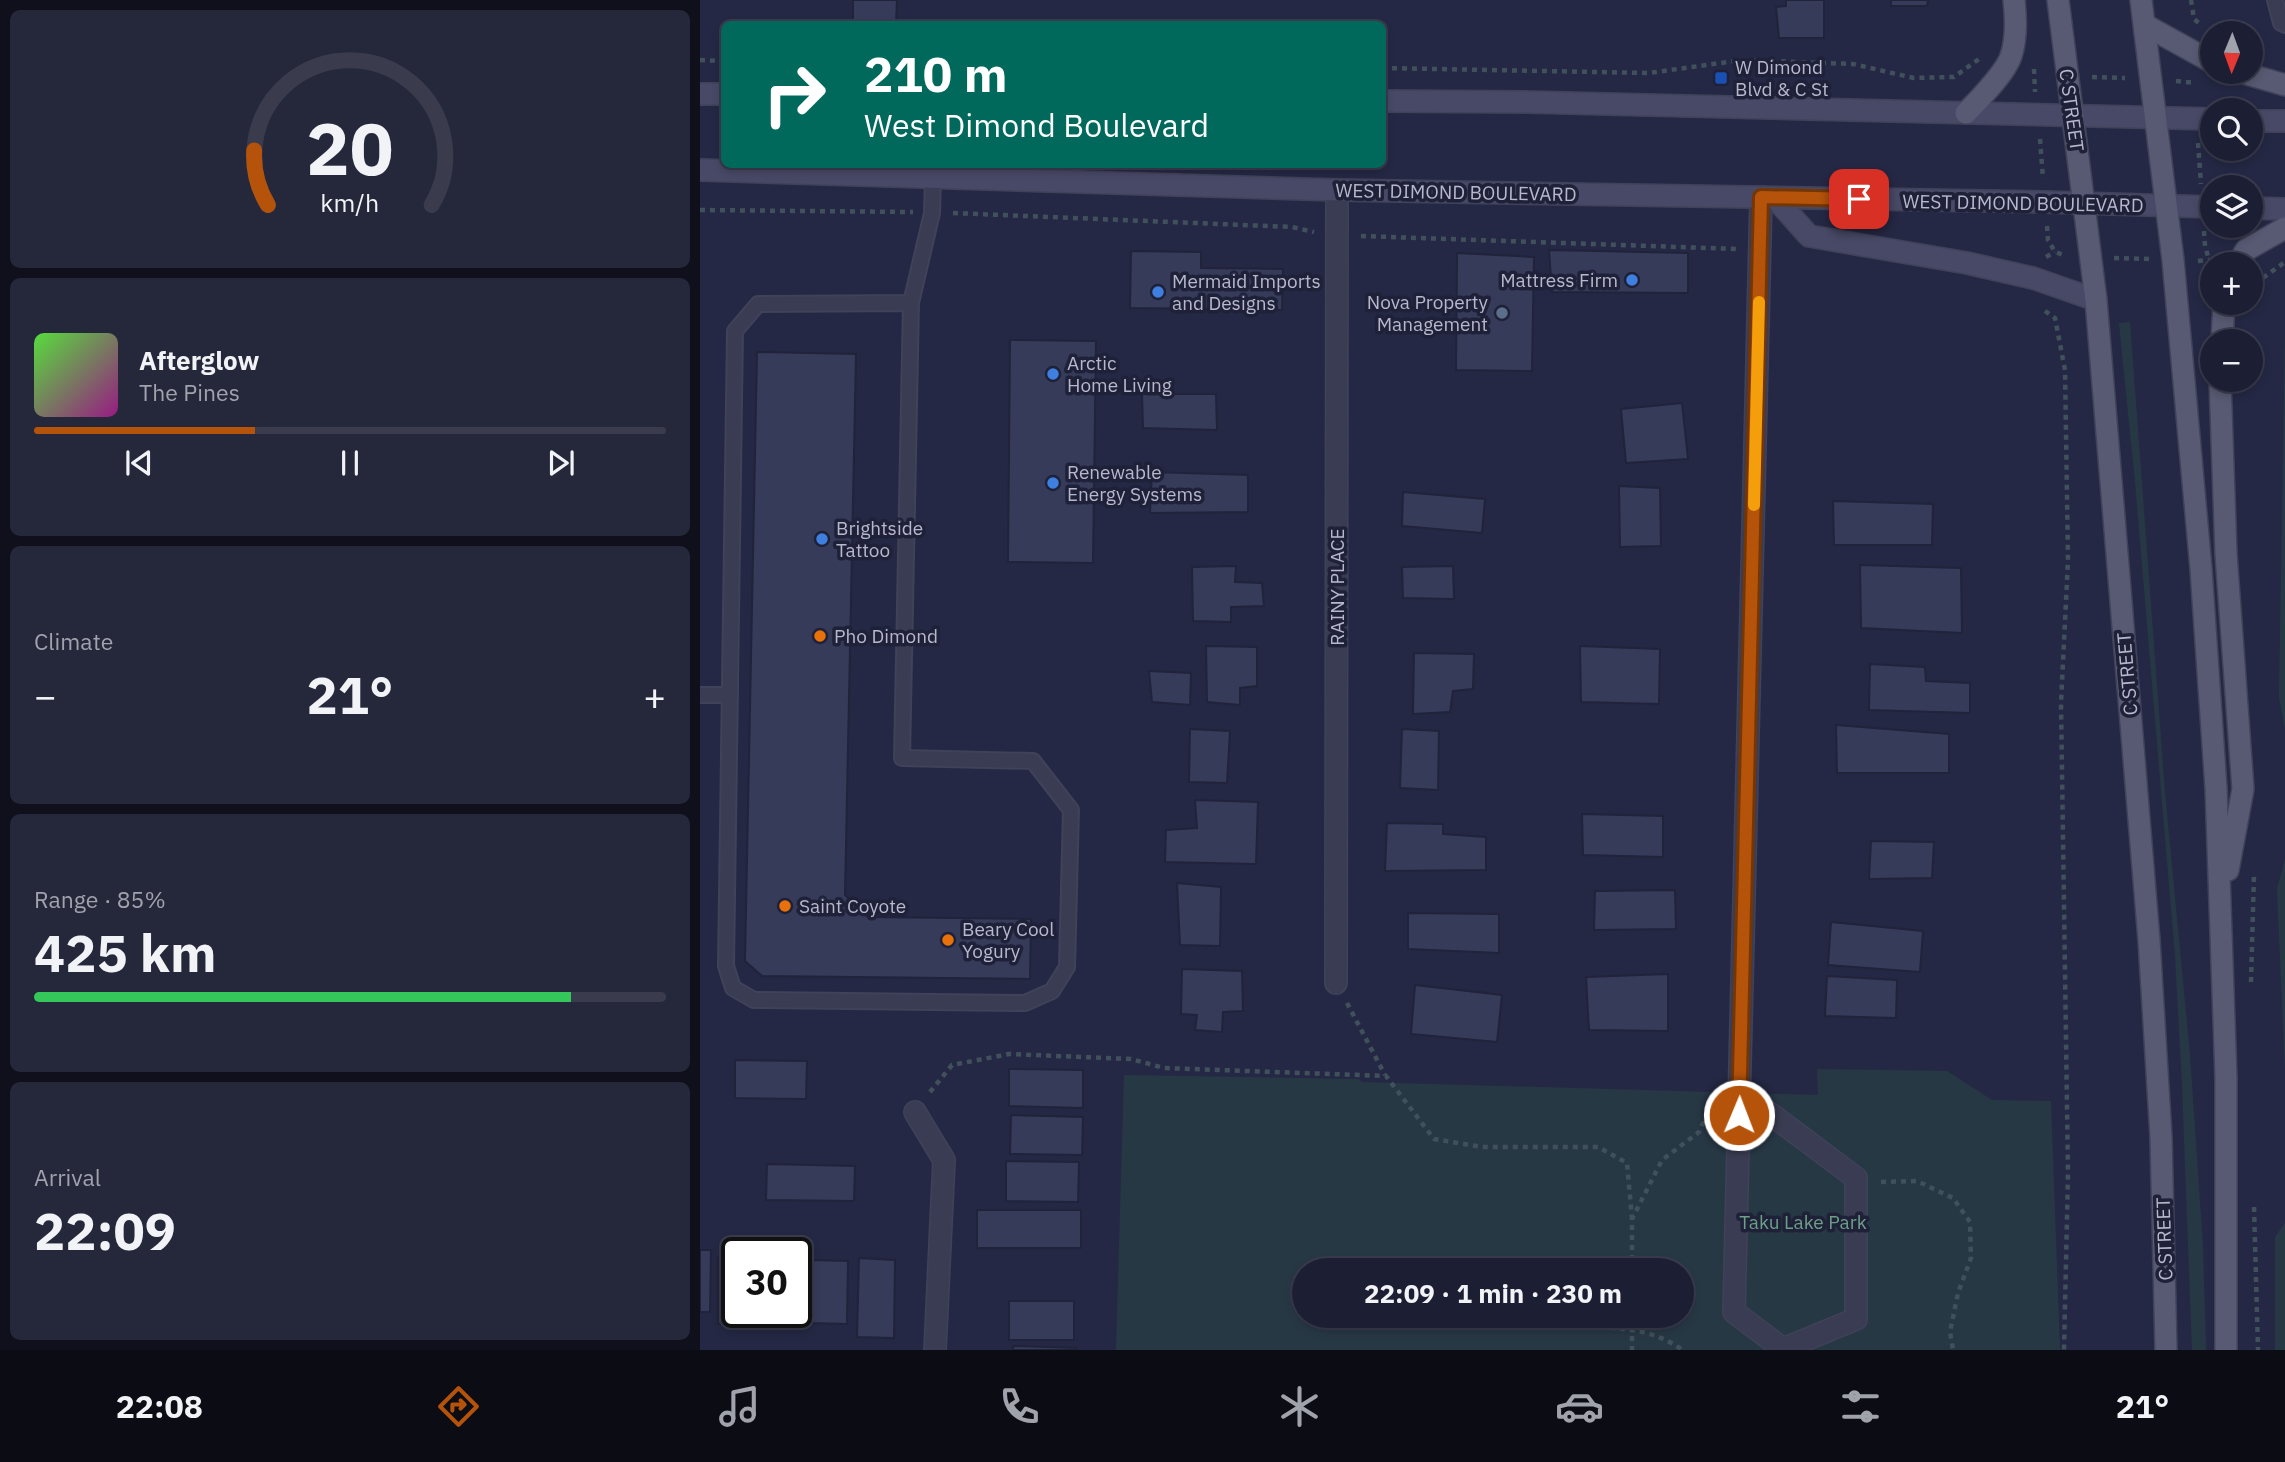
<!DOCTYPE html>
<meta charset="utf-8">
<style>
:root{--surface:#1c1e33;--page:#25273b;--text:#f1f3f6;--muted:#a0a2ac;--line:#3a3c4e;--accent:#b45309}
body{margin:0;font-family:"IBM Plex Sans",sans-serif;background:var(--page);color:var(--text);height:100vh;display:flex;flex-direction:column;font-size:26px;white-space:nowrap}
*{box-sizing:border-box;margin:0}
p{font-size:23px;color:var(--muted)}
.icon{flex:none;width:38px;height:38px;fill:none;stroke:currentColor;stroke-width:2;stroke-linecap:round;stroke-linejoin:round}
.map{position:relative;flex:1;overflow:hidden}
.panel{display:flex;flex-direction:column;gap:10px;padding:10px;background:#0f101c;width:700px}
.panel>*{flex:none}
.top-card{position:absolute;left:21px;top:21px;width:665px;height:147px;border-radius:10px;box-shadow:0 4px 10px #0003,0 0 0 2px var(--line);background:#00695c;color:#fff;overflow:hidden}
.needle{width:46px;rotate:181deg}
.tools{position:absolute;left:1500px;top:21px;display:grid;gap:14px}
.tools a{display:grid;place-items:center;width:63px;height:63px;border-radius:50%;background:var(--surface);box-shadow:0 4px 10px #0003,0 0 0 2px var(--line);font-size:35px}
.speed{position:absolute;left:21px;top:1237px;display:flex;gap:14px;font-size:35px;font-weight:700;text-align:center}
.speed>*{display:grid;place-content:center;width:91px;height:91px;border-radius:50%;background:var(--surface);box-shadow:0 4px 10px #0003,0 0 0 2px var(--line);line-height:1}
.speed .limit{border:4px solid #111;border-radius:10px;background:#fff;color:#111}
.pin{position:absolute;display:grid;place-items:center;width:60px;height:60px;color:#fff;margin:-30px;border-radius:14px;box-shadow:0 4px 10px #0006}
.me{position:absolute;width:77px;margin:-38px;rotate:1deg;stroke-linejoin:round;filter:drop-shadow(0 0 5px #0008)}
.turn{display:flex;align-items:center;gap:24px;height:147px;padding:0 28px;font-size:32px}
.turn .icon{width:91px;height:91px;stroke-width:2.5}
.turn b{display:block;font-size:49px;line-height:60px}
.big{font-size:52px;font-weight:700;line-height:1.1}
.panel .tile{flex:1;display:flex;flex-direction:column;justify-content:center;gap:10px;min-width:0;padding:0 24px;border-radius:10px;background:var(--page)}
.panel .dial{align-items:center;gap:0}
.dial svg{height:182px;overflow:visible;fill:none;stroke:var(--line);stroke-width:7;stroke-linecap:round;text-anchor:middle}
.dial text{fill:var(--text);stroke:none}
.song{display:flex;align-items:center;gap:21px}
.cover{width:84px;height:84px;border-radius:10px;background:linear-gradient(135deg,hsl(110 70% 55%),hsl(310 70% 35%))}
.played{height:7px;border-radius:4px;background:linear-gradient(90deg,var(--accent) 35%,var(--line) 35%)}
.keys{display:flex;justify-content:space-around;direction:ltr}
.heat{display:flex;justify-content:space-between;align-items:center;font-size:38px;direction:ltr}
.charge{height:10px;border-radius:5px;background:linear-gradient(90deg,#34c759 85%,var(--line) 0)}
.trip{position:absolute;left:592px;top:1258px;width:402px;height:70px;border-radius:35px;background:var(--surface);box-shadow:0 4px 10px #0003,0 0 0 2px var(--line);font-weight:700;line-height:70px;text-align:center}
.dock{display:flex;height:112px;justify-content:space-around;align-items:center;background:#0b0c14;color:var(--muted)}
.dock .icon{width:49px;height:49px}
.dock .selected{color:var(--accent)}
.dock b{font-size:32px;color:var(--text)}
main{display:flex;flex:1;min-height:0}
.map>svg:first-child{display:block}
.green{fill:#273845;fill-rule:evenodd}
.building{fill:#373b5a;stroke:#20233a;stroke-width:2}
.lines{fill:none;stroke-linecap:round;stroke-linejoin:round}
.service-casing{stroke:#404259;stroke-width:18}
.minor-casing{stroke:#404259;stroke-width:24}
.secondary-casing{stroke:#404259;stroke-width:24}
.primary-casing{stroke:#404259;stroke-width:24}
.path{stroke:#40515c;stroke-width:4.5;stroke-dasharray:5 5;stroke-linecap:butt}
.service{stroke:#3a3c53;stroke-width:14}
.minor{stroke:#3a3c53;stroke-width:21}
.secondary{stroke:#474966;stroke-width:21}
.primary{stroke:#585a73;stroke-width:21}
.route-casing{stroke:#753606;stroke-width:18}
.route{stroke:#b45309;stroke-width:12}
.slow{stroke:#f59e0b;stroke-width:12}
.transit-dot{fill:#1a4fb4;stroke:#1e2138;stroke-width:2.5}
.shop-dot{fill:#3f7fe0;stroke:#1e2138;stroke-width:2.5}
.service-dot{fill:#5c6f8a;stroke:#1e2138;stroke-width:2.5}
.food-dot{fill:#e8710a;stroke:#1e2138;stroke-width:2.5}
.labels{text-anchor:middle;stroke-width:7;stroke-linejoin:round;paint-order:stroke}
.poi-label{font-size:19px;fill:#b7b8cd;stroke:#1e2138;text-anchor:start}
.street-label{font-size:19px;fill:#b7b8cd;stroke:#1e2138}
.park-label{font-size:19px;fill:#6d9f88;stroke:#1e2138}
</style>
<main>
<section class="panel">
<div class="tile dial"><svg viewBox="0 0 100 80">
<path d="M14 69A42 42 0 1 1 86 69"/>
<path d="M14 69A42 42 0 0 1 8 45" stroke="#b45309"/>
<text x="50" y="56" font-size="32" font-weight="700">20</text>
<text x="50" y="72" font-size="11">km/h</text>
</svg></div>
<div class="tile">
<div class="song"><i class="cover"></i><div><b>Afterglow</b><p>The Pines</p></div></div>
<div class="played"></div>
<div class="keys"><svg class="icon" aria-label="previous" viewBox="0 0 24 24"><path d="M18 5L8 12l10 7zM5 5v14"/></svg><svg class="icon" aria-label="pause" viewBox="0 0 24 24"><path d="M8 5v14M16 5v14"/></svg><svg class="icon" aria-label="next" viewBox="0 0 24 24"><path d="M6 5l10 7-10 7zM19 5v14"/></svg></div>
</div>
<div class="tile"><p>Climate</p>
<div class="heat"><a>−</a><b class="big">21°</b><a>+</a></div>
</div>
<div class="tile"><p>Range · 85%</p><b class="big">425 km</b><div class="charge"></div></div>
<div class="tile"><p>Arrival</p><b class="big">22:09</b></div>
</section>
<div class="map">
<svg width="1585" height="1350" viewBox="0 0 1585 1350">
<rect width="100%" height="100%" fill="#252844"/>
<g class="green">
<polygon points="1430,322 1465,793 1490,1055 1503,1247 1506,1350 1492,1350 1482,1085 1475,956 1435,482 1419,323"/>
<polygon points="1585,332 1585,729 1579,697"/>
<polygon points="1585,859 1585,1071 1577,889"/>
<path d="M1117,1069L1247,1071L1292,1100L1351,1101L1360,1350H416L424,1075L659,1079L662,1082L1118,1095ZM604,1270H982V1316H604Z"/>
<polygon points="1585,1223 1585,1350 1575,1350 1575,1237"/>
</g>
<g class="building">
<polygon points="153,0 197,0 196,24 153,24"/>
<polygon points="1086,0 1124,0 1124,38 1079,38 1076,7 1086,6"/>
<polygon points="1191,0 1228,0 1227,6 1191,6"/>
<polygon points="849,250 988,253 988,293 852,292"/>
<polygon points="431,251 501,252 501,268 583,269 582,310 430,308"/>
<polygon points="757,253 834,257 832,371 756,370"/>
<polygon points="310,340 396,341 393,563 308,562"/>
<polygon points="57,352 156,354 145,895 168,917 331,919 330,979 62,976 45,961"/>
<polygon points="442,394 516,394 517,430 443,428"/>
<polygon points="982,403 988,459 926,463 921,409"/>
<polygon points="452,472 548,475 548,512 450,513"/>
<polygon points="919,486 960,488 961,546 920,547"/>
<polygon points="703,492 785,499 782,533 702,526"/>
<polygon points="1133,501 1233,504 1232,545 1134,545"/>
<polygon points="1160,565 1261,568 1262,633 1161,628"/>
<polygon points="536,566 535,582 562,583 564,606 531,607 531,622 493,621 492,567"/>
<polygon points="753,566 754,599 703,598 702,567"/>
<polygon points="506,646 557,647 557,686 540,688 540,705 507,702"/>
<polygon points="880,646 960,649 959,704 881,702"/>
<polygon points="714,653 774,654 773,689 753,691 750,712 713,714"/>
<polygon points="1170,664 1225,667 1226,681 1270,683 1270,713 1169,710"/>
<polygon points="449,671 491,673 490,705 452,702"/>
<polygon points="1136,725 1249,734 1249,773 1137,773"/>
<polygon points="490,729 530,731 527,783 489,782"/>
<polygon points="702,729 739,731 738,790 700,788"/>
<polygon points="495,800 558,802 556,864 465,862 466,830 497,828"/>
<polygon points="882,814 963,816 963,857 883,855"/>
<polygon points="687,823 743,824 743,834 786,837 786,870 685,871"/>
<polygon points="1171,841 1234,842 1232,878 1169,879"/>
<polygon points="477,883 521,887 520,946 480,945"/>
<polygon points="975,890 976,929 894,930 895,891"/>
<polygon points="708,913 799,914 799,953 708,949"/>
<polygon points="1131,922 1223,931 1220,972 1128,965"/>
<polygon points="482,969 542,971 543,1011 523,1012 522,1032 495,1030 497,1015 481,1014"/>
<polygon points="968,974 968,1031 889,1030 886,977"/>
<polygon points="1127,976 1197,980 1196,1018 1125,1016"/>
<polygon points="715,985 802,995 797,1042 711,1034"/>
<polygon points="35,1060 107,1061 106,1099 35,1098"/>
<polygon points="309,1069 383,1070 383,1108 309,1106"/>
<polygon points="311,1115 383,1117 382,1155 310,1154"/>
<polygon points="306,1161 379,1162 378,1202 306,1201"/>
<polygon points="67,1164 155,1166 154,1201 66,1200"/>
<rect x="277" y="1210" width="104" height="38"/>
<polygon points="0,1250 11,1250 10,1312 0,1312"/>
<polygon points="96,1256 103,1256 102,1320 64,1319 64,1312 96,1312"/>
<polygon points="18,1258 37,1258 37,1312 57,1312 57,1324 18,1324"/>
<polygon points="159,1258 195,1260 194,1338 157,1337"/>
<polygon points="110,1260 148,1261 147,1324 109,1323"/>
<rect x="309" y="1301" width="65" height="39"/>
<polygon points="313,1346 377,1348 377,1350 313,1350"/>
</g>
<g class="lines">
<g class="service-casing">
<g id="service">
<polyline points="1575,0 1581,23 1585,25"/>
<polyline points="211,303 58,304 35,331 26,966 33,988 54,1000 325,1003 352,991 367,967 371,810 333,761 202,758 211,303 232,213 233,177"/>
<polyline points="0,695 30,695"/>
</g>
</g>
<g class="minor-casing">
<g id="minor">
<polyline points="636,983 637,190"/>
<polyline points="1040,1091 1156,1178 1156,1319 1083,1349 1034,1312 1061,197"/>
<polyline points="215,1112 244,1160 235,1350"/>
</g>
</g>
<g class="secondary-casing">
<g id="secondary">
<polyline points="0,94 24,94"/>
<polyline points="682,101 826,102 1512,119"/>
<polyline points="1550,121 1585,121"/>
<polyline points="0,170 637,190 1345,202 1512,207"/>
<polyline points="1075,198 1109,236 1267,263 1333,278 1396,300"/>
<polyline points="1550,208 1585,209"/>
</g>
</g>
<g class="primary-casing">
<g id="primary">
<polyline points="1358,0 1396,300 1449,940 1461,1137 1466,1350"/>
<polyline points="1441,0 1473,260 1501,569 1516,788 1526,1078 1526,1350"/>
<polyline points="1445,25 1512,62"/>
<polyline points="1540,72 1585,85"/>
<path d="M1266,113C1279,99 1305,74 1311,56C1317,38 1316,18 1314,0"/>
<polyline points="1538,264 1546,250 1585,228"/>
<polyline points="1522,341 1524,303"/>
<polyline points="1520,380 1526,554 1543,789 1528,870"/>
</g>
</g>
<g class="path">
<polyline points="1491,0 1494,19 1500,24"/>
<polyline points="0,60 24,61"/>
<polyline points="682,68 949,73 1042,60 1153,64 1214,78 1254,77 1279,59"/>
<polyline points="1334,69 1335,92"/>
<polyline points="1392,77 1425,78"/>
<polyline points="1476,81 1495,83"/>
<polyline points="1340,139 1343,179"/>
<polyline points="1498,143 1501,184"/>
<polyline points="0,210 213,212"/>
<polyline points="253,213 592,227 614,232"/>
<polyline points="1347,226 1348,240 1355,252 1366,256"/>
<polyline points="1504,231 1505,246 1509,260"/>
<polyline points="661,236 1037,249"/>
<polyline points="1346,257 1355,252"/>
<polyline points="1414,258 1450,259"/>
<polyline points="1498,261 1509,260"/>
<polyline points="1550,292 1553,285 1585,262"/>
<polyline points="1345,311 1355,318 1365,370 1368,560 1361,703 1368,1174 1364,1350"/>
<polyline points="1551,982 1554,875"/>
<polyline points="647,1003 685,1075"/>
<polyline points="230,1092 252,1065 309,1054 431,1059 464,1068 686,1076 734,1139 782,1147 898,1147 927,1163 932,1219"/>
<polyline points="1181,1182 1217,1181 1253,1198 1270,1222 1271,1258 1258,1293 1250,1332 1253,1350"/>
<polyline points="1554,1207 1558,1350"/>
<polyline points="932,1270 932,1219 962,1160 999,1132 1013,1100"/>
<polyline points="932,1316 932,1350"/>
<path d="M860,1326C900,1328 949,1324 982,1350"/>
</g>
<use href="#service" class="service"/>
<use href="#minor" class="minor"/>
<use href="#secondary" class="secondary"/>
<use href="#primary" class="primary"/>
</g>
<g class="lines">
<g class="route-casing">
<polyline id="route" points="1039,1115 1061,197 1159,199"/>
</g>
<use href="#route" class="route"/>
<polyline class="slow" points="1054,505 1059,302"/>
</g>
<rect class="transit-dot" x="1014" y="71" width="14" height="14" rx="3.5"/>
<g class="shop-dot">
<circle cx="932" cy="280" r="7"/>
<circle cx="458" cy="292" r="7"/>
<circle cx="353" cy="374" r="7"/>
<circle cx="353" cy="483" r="7"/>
<circle cx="122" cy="539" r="7"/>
</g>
<circle class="service-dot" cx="802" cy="313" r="7"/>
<g class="food-dot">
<circle cx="120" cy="636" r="7"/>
<circle cx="85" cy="906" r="7"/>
<circle cx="248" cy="940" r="7"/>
</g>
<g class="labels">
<g class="poi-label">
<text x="1035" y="74">W Dimond<tspan x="1035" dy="22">Blvd &amp; C St</tspan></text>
<text x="918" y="287" text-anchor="end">Mattress Firm</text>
<text x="472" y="288">Mermaid Imports<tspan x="472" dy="22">and Designs</tspan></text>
<text x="788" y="309" text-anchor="end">Nova Property<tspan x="788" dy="22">Management</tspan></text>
<text x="367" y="370">Arctic<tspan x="367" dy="22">Home Living</tspan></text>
<text x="367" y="479">Renewable<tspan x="367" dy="22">Energy Systems</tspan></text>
<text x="136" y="535">Brightside<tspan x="136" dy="22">Tattoo</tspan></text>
<text x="134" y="643">Pho Dimond</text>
<text x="99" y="913">Saint Coyote</text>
<text x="262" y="936">Beary Cool<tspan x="262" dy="22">Yogury</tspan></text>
</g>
<g class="street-label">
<text transform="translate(1372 110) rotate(82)" y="7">C STREET</text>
<text transform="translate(756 192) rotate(1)" y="7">WEST DIMOND BOULEVARD</text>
<text transform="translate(1323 203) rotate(1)" y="7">WEST DIMOND BOULEVARD</text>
<text transform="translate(637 587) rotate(-90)" y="7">RAINY PLACE</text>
<text transform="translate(1427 674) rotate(-95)" y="7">C STREET</text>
<text transform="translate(1464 1239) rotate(-92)" y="7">C STREET</text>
</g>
<g class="park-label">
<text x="1103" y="1229">Taku Lake Park</text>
</g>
</g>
</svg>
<div class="tools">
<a><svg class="needle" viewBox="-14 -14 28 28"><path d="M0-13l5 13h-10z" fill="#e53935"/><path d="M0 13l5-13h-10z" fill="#a0a2ac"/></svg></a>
<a><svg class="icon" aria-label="search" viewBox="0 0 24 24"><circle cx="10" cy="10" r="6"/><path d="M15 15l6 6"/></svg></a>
<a><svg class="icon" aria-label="layers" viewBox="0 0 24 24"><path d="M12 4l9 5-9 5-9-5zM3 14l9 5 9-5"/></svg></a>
<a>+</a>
<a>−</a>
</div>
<div class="speed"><div class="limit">30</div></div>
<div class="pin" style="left:1159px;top:199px;background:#d93025"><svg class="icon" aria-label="arrive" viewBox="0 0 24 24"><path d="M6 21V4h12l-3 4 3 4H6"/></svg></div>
<svg class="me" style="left:1039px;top:1115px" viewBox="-20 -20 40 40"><circle r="17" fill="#b45309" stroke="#fff" stroke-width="3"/><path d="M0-11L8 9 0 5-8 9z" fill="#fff"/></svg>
<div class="trip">22:09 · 1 min · 230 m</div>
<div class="top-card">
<div class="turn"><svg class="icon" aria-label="right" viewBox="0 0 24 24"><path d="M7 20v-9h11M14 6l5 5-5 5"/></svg><div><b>210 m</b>West Dimond Boulevard</div></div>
</div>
</div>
</main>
<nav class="dock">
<b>22:08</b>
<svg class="icon selected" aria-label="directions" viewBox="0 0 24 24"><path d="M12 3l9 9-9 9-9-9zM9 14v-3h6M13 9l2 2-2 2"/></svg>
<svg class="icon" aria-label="music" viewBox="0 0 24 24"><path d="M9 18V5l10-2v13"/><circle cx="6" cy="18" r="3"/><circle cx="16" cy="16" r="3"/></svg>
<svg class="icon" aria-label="phone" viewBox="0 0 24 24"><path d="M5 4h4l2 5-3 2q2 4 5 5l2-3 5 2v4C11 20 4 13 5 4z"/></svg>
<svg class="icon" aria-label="climate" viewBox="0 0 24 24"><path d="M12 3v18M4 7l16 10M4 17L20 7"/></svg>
<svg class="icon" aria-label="car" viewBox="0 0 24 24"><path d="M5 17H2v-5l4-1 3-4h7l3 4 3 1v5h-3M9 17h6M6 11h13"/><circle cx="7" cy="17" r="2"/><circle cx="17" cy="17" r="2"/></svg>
<svg class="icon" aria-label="filters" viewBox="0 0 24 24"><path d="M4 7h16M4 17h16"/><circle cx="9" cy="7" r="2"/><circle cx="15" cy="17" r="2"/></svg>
<b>21°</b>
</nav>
